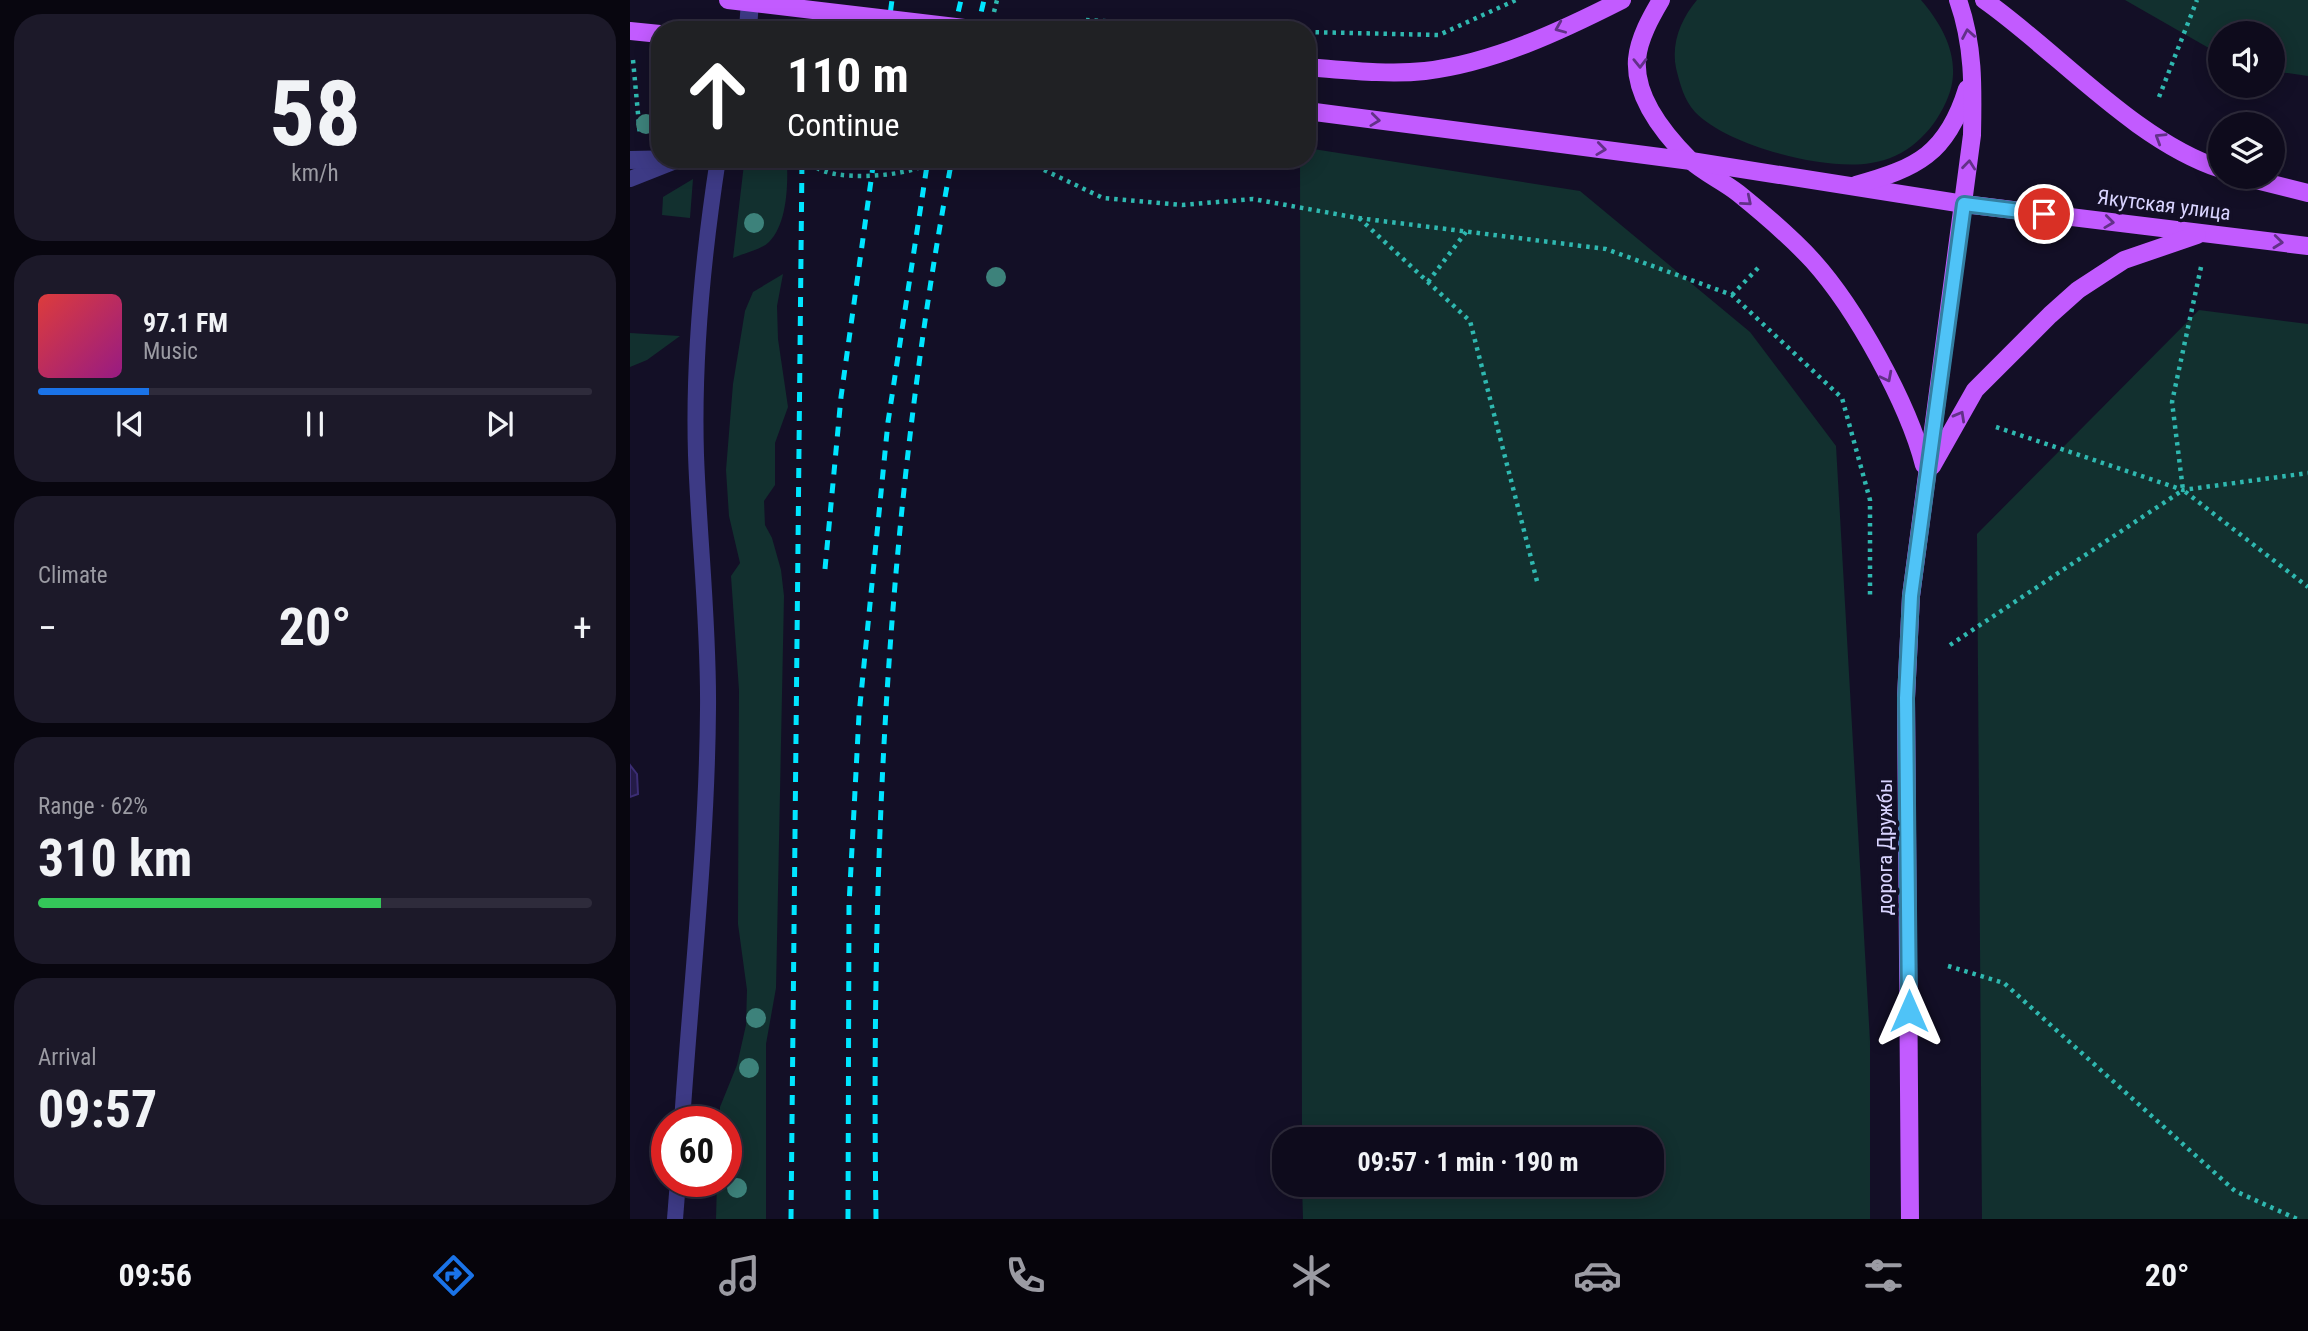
<!DOCTYPE html>
<meta charset="utf-8">
<style>
:root{--surface:#0e0b1c;--page:#1c1929;--text:#f1f3f6;--muted:#9b9ba3;--line:#2e2b3b;--accent:#1a73e8}
body{margin:0;font-family:"Roboto Condensed",sans-serif;background:var(--page);color:var(--text);height:100vh;display:flex;flex-direction:column;font-size:26px;white-space:nowrap}
*{box-sizing:border-box;margin:0}
p{font-size:23px;color:var(--muted)}
.icon{flex:none;width:38px;height:38px;fill:none;stroke:currentColor;stroke-width:2;stroke-linecap:round;stroke-linejoin:round}
.map{position:relative;flex:1;overflow:hidden}
.panel{display:flex;flex-direction:column;gap:14px;padding:14px;background:#08060f;width:630px}
.panel>*{flex:none}
.hud{position:absolute;left:21px;top:21px;width:665px;height:147px;border-radius:28px;box-shadow:0 4px 18px #0003,0 0 0 2px var(--line);background:#202124;color:#fff;overflow:hidden}
.tools{position:absolute;left:1578px;top:21px;display:grid;gap:14px}
.tools a{display:grid;place-items:center;width:77px;height:77px;border-radius:50%;background:var(--surface);box-shadow:0 4px 18px #0003,0 0 0 2px var(--line);font-size:35px}
.speed{position:absolute;left:21px;top:1106px;display:flex;gap:14px;font-size:35px;font-weight:700;text-align:center}
.speed>*{display:grid;place-content:center;width:91px;height:91px;border-radius:50%;background:var(--surface);box-shadow:0 4px 18px #0003,0 0 0 2px var(--line);line-height:1}
.speed .limit{border:10px solid #d22;background:#fff;color:#111}
.pin{position:absolute;display:grid;place-items:center;width:60px;height:60px;color:#fff;margin:-30px;border:4px solid #fff;border-radius:50%;box-shadow:0 2px 7px #0007}
.me{position:absolute;width:77px;margin:-38px;rotate:0deg;stroke-linejoin:round;filter:drop-shadow(0 0 5px #0008)}
.turn{display:flex;align-items:center;gap:24px;height:147px;padding:0 21px;font-size:32px}
.turn .icon{width:91px;height:91px;stroke-width:2.5}
.turn b{display:block;font-size:49px;line-height:60px}
.big{font-size:52px;font-weight:700;line-height:1.1}
.panel .tile{flex:1;display:flex;flex-direction:column;justify-content:center;gap:10px;min-width:0;padding:0 24px;border-radius:28px;background:var(--page)}
.panel .dial{align-items:center;gap:0}
.dial b{font-size:91px;line-height:1}
.song{display:flex;align-items:center;gap:21px}
.cover{width:84px;height:84px;border-radius:10px;background:linear-gradient(135deg,hsl(0 70% 55%),hsl(310 70% 35%))}
.played{height:7px;border-radius:4px;background:linear-gradient(90deg,var(--accent) 20%,var(--line) 20%)}
.keys{display:flex;justify-content:space-around;direction:ltr}
.heat{display:flex;justify-content:space-between;align-items:center;font-size:38px;direction:ltr}
.charge{height:10px;border-radius:5px;background:linear-gradient(90deg,#34c759 62%,var(--line) 0)}
.trip{position:absolute;left:642px;top:1127px;width:392px;height:70px;border-radius:28px;background:var(--surface);box-shadow:0 4px 18px #0003,0 0 0 2px var(--line);font-weight:700;line-height:70px;text-align:center}
.menu{display:flex;height:112px;justify-content:space-around;align-items:center;background:#06040b;color:var(--muted)}
.menu .icon{width:49px;height:49px}
.menu .selected{color:var(--accent)}
.menu b{font-size:32px;color:var(--text)}
main{display:flex;flex:1;min-height:0}
.map>svg:first-child{display:block}
.green{fill:#12302f}
.building{fill:#241b47;stroke:#3b2d73;stroke-width:2}
.lines{fill:none;stroke-linecap:round;stroke-linejoin:round}
.path{stroke:#2fb8b0;stroke-width:4.5;stroke-dasharray:3.5 5;stroke-linecap:butt}
.service{stroke:#3d3a85;stroke-width:16}
.minor{stroke:#3d3a85;stroke-width:18}
.primary{stroke:#c25bff;stroke-width:18}
.rail{stroke:#00e5ff;stroke-width:5;stroke-dasharray:10 9;stroke-linecap:butt}
.primary-bridge{stroke:#c25bff;stroke-width:18}
.tree{fill:#3d827b}
.oneway{stroke:#623188}
.route-casing{stroke:#337fa1;stroke-width:18}
.route{stroke:#4fc3f7;stroke-width:12}
.labels{text-anchor:middle;stroke-width:7;stroke-linejoin:round;paint-order:stroke}
.street-label{font-size:21px;fill:#d9d4ff;stroke:#130f26}
</style>
<main>
<section class="panel">
<div class="tile dial"><b>58</b><p>km/h</p></div>
<div class="tile">
<div class="song"><i class="cover"></i><div><b>97.1 FM</b><p>Music</p></div></div>
<div class="played"></div>
<div class="keys"><svg class="icon" aria-label="previous" viewBox="0 0 24 24"><path d="M18 5L8 12l10 7zM5 5v14"/></svg><svg class="icon" aria-label="pause" viewBox="0 0 24 24"><path d="M8 5v14M16 5v14"/></svg><svg class="icon" aria-label="next" viewBox="0 0 24 24"><path d="M6 5l10 7-10 7zM19 5v14"/></svg></div>
</div>
<div class="tile"><p>Climate</p>
<div class="heat"><a>−</a><b class="big">20°</b><a>+</a></div>
</div>
<div class="tile"><p>Range · 62%</p><b class="big">310 km</b><div class="charge"></div></div>
<div class="tile"><p>Arrival</p><b class="big">09:57</b></div>
</section>
<div class="map">
<svg width="1678" height="1219" viewBox="0 0 1678 1219">
<rect width="100%" height="100%" fill="#130f26"/>
<g class="green">
<path d="M1067,0H1291C1315,28 1334,64 1316,102C1302,133 1276,158 1241,163C1194,171 1098,146 1065,112C1054,100 1050,84 1046,68C1041,43 1051,19 1067,0Z"/>
<polygon points="1495,0 1678,0 1678,76 1643,71 1643,33 1591,33 1591,55"/>
<polygon points="677,148 950,191 1120,332 1206,446 1240,1041 1240,1219 673,1219 672,1185 1022,1185 1022,1139 672,1139 670,159 677,159"/>
<path d="M118,159H154L157,162C158,186 157,224 139,242C131,250 114,253 103,258L114,164Z"/>
<polygon points="63,179 60,218 32,215 33,197"/>
<polygon points="153,274 147,306 148,339 158,407 145,443 145,485 134,501 135,525 142,538 151,570 154,596 146,988 136,1044 136,1219 86,1219 87,1181 96,1181 96,1122 90,1122 90,1107 107,1065 116,1025 117,990 108,924 109,690 101,576 110,563 99,516 96,470 103,384 115,311 123,292"/>
<polygon points="1569,310 1678,324 1678,1219 1352,1219 1347,534"/>
<polygon points="0,333 50,336 17,360 0,367"/>
</g>
<polygon class="building" points="0,765 7,774 8,794 0,797"/>
<g class="lines">
<g class="path">
<polyline points="364,12 367,0"/>
<polyline points="456,20 629,30"/>
<polyline points="677,32 809,35 886,0"/>
<polyline points="3,60 10,135"/>
<polyline points="1529,97 1567,0"/>
<path d="M172,159C179,163 188,170 197,172C221,180 287,176 305,159"/>
<polyline points="391,159 473,198 552,205 623,199 728,218 976,249 1102,295 1212,398 1240,500 1240,597"/>
<polyline points="729,218 840,321 908,585"/>
<polyline points="1571,267 1542,402 1553,490 1678,587"/>
<polyline points="798,282 836,232"/>
<polyline points="1102,295 1128,268"/>
<polyline points="1366,427 1553,490 1678,473"/>
<polyline points="1320,645 1553,490"/>
<polyline points="1318,966 1374,983 1605,1191 1667,1219"/>
</g>
<g class="service">
<polyline points="0,179 48,160"/>
<path d="M52,1122C61,985 77,847 78,709C79,624 69,540 66,455C63,357 73,256 88,159"/>
<polyline points="45,1219 48,1181"/>
</g>
<g class="minor">
<polyline points="118,30 120,0"/>
<polyline points="0,160 49,159"/>
</g>
<g class="primary">
<path d="M1031,0C1021,17 1009,38 1007,59C1004,97 1035,135 1060,160C1074,173 1093,181 1108,193C1134,214 1160,236 1183,261C1226,309 1278,403 1294,465"/>
<path d="M1354,0C1428,52 1505,141 1591,169"/>
<polyline points="0,31 30,34"/>
<path d="M677,67C716,70 757,75 795,71C863,63 931,31 992,0"/>
<polyline points="677,111 1061,161 1334,204 1678,246"/>
<polyline points="1614,177 1678,193"/>
<path d="M1226,185C1287,168 1317,154 1337,89"/>
<polyline points="1302,466 1345,390 1420,315 1448,290 1494,260 1567,235"/>
<path d="M1280,1219L1276,698L1281,596L1342,135C1343,88 1344,45 1328,0"/>
</g>
<g class="rail">
<polyline points="170,0 171,30"/>
<polyline points="258,30 262,0"/>
<polyline points="324,30 331,0"/>
<polyline points="347,30 354,0"/>
<polyline points="195,569 211,397 244,159"/>
<polyline points="161,1219 172,159"/>
<polyline points="218,1219 219,905 229,715 258,422 298,159"/>
<path d="M246,1219C241,864 256,509 322,159"/>
</g>
<polyline class="primary-bridge" points="98,0 351,30"/>
</g>
<g class="tree">
<circle cx="16" cy="124" r="10"/>
<circle cx="124" cy="223" r="10"/>
<circle cx="366" cy="277" r="10"/>
<circle cx="126" cy="1018" r="10"/>
<circle cx="119" cy="1068" r="10"/>
<circle cx="107" cy="1188" r="10"/>
</g>
<defs><path id="oneway-chevron" d="M-2-3.5L2.5 0L-2 3.5" fill="none" stroke-width="1.6" stroke-linecap="round" stroke-linejoin="round" transform="scale(1.75)"/></defs>
<g class="oneway">
<use href="#oneway-chevron" transform="translate(930 28) rotate(157)"/>
<use href="#oneway-chevron" transform="translate(1338 34) rotate(-100)"/>
<use href="#oneway-chevron" transform="translate(1010 63) rotate(89)"/>
<use href="#oneway-chevron" transform="translate(745 120) rotate(7)"/>
<use href="#oneway-chevron" transform="translate(1530 138) rotate(-148)"/>
<use href="#oneway-chevron" transform="translate(971 149) rotate(7)"/>
<use href="#oneway-chevron" transform="translate(1339 165) rotate(-84)"/>
<use href="#oneway-chevron" transform="translate(1117 201) rotate(40)"/>
<use href="#oneway-chevron" transform="translate(1479 222) rotate(7)"/>
<use href="#oneway-chevron" transform="translate(1648 242) rotate(6)"/>
<use href="#oneway-chevron" transform="translate(1257 377) rotate(63)"/>
<use href="#oneway-chevron" transform="translate(1330 416) rotate(-61)"/>
</g>
<g class="lines">
<g class="route-casing">
<polyline id="route" points="1279,1011 1276,698 1281,596 1334,204 1414,214"/>
</g>
<use href="#route" class="route"/>
</g>
<g class="labels">
<g class="street-label">
<text transform="translate(1534 205) rotate(7)" y="7">Якутская улица</text>
<text transform="translate(1255 847) rotate(-90)" y="7">дорога Дружбы</text>
</g>
</g>
</svg>
<div class="tools">
<a><svg class="icon" aria-label="sound" viewBox="0 0 24 24"><path d="M4 9h4l5-4v14l-5-4H4zM17 9q2 3 0 6"/></svg></a>
<a><svg class="icon" aria-label="layers" viewBox="0 0 24 24"><path d="M12 4l9 5-9 5-9-5zM3 14l9 5 9-5"/></svg></a>
</div>
<div class="speed"><div class="limit">60</div></div>
<div class="pin" style="left:1414px;top:214px;background:#d93025"><svg class="icon" aria-label="arrive" viewBox="0 0 24 24"><path d="M6 21V4h12l-3 4 3 4H6"/></svg></div>
<svg class="me" style="left:1279px;top:1011px" viewBox="-20 -20 40 40"><path d="M0-17L14 15 0 8-14 15z" fill="#4fc3f7" stroke="#fff" stroke-width="4"/></svg>
<div class="trip">09:57 · 1 min · 190 m</div>
<div class="hud">
<div class="turn"><svg class="icon" aria-label="ahead" viewBox="0 0 24 24"><path d="M12 20V5M6 11l6-6 6 6"/></svg><div><b>110 m</b>Continue</div></div>
</div>
</div>
</main>
<nav class="menu">
<b>09:56</b>
<svg class="icon selected" aria-label="directions" viewBox="0 0 24 24"><path d="M12 3l9 9-9 9-9-9zM9 14v-3h6M13 9l2 2-2 2"/></svg>
<svg class="icon" aria-label="music" viewBox="0 0 24 24"><path d="M9 18V5l10-2v13"/><circle cx="6" cy="18" r="3"/><circle cx="16" cy="16" r="3"/></svg>
<svg class="icon" aria-label="phone" viewBox="0 0 24 24"><path d="M5 4h4l2 5-3 2q2 4 5 5l2-3 5 2v4C11 20 4 13 5 4z"/></svg>
<svg class="icon" aria-label="climate" viewBox="0 0 24 24"><path d="M12 3v18M4 7l16 10M4 17L20 7"/></svg>
<svg class="icon" aria-label="car" viewBox="0 0 24 24"><path d="M5 17H2v-5l4-1 3-4h7l3 4 3 1v5h-3M9 17h6M6 11h13"/><circle cx="7" cy="17" r="2"/><circle cx="17" cy="17" r="2"/></svg>
<svg class="icon" aria-label="filters" viewBox="0 0 24 24"><path d="M4 7h16M4 17h16"/><circle cx="9" cy="7" r="2"/><circle cx="15" cy="17" r="2"/></svg>
<b>20°</b>
</nav>
